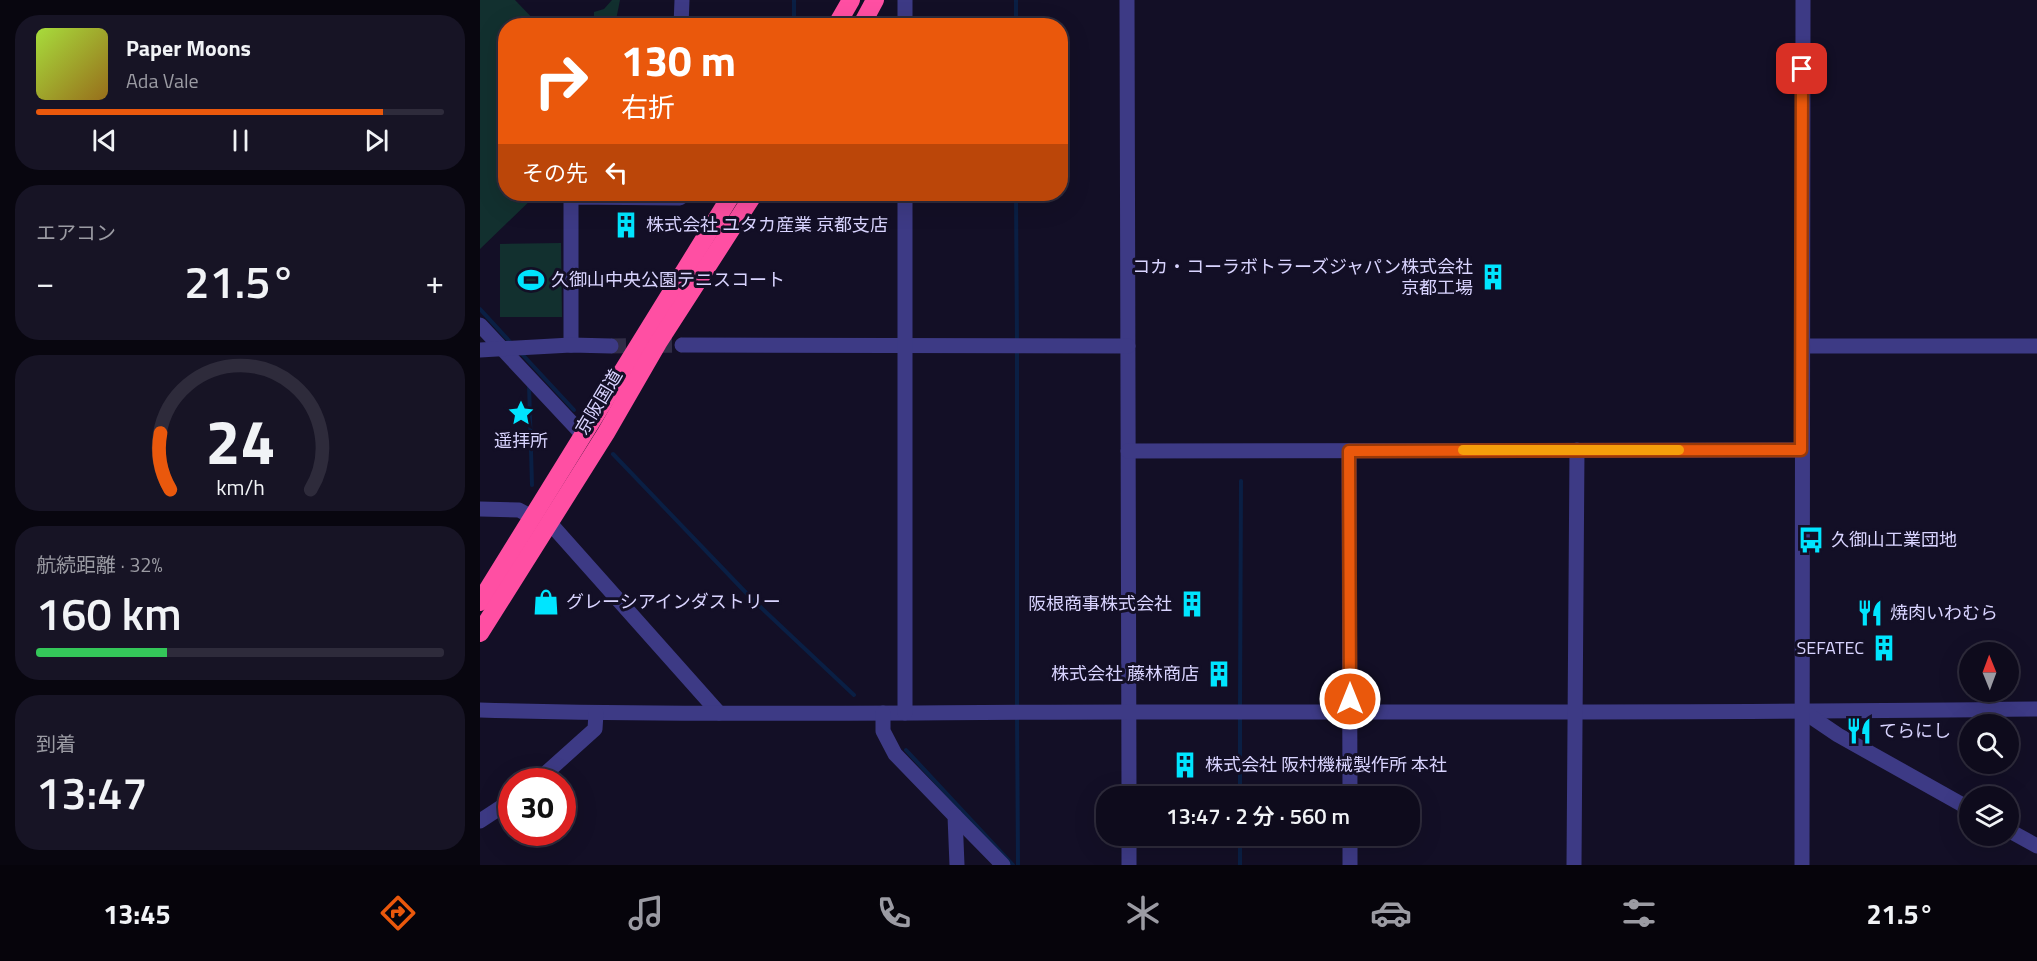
<!DOCTYPE html>
<html lang="ja">
<meta charset="utf-8">
<style>
:root{--surface:#0e0b1c;--page:#171425;--text:#f1f3f6;--muted:#9b9ba3;--line:#2e2b3b;--accent:#ea580c}
body{margin:0;font-family:"Titillium Web","Noto Sans JP",sans-serif;background:var(--page);color:var(--text);height:100vh;display:flex;flex-direction:column;font-size:22px;white-space:nowrap}
*{box-sizing:border-box;margin:0}
p{font-size:20px;color:var(--muted)}
.icon{flex:none;width:33px;height:33px;fill:none;stroke:currentColor;stroke-width:2;stroke-linecap:round;stroke-linejoin:round}
.map{position:relative;flex:1;overflow:hidden}
.sheet{display:flex;flex-direction:column;gap:15px;padding:15px;background:#08060f;width:480px}
.sheet>*{flex:none}
.banner{position:absolute;left:18px;top:18px;width:570px;height:183px;border-radius:24px;box-shadow:0 6px 24px #0002,0 0 0 2px var(--line);background:#ea580c;color:#fff;overflow:hidden}
.needle{width:39px;rotate:359deg}
.buttons{position:absolute;left:1479px;top:642px;display:grid;gap:12px}
.buttons a{display:grid;place-items:center;width:60px;height:60px;border-radius:50%;background:var(--surface);box-shadow:0 6px 24px #0002,0 0 0 2px var(--line);font-size:30px}
.speed{position:absolute;left:18px;top:768px;display:flex;gap:12px;font-size:30px;font-weight:700;text-align:center}
.speed>*{display:grid;place-content:center;width:78px;height:78px;border-radius:50%;background:var(--surface);box-shadow:0 6px 24px #0002,0 0 0 2px var(--line);line-height:1}
.speed .limit{border:9px solid #d22;background:#fff;color:#111}
.pin{position:absolute;display:grid;place-items:center;width:51px;height:51px;color:#fff;margin:-26px;border-radius:12px;box-shadow:0 3px 9px #0006}
.me{position:absolute;width:66px;margin:-33px;rotate:0deg;stroke-linejoin:round;filter:drop-shadow(0 0 4px #0008)}
.turn{display:flex;align-items:center;gap:21px;height:126px;padding:0 24px;font-size:27px}
.turn .icon{width:78px;height:78px;stroke-width:2.5}
.turn b{display:block;font-size:42px;line-height:51px}
.then{display:flex;align-items:center;height:57px;padding:0 24px;background:#0003;gap:12px;font-size:22px}
.big{font-size:45px;font-weight:600;line-height:1.1}
.sheet .tile{flex:1;display:flex;flex-direction:column;justify-content:center;gap:9px;min-width:0;padding:0 21px;border-radius:24px;background:var(--page)}
.sheet .dial{align-items:center;gap:0}
.dial svg{height:156px;overflow:visible;fill:none;stroke:var(--line);stroke-width:7;stroke-linecap:round;text-anchor:middle}
.dial text{fill:var(--text);stroke:none}
.song{display:flex;align-items:center;gap:18px}
.cover{width:72px;height:72px;border-radius:9px;background:linear-gradient(135deg,hsl(80 70% 55%),hsl(40 70% 35%))}
.played{height:6px;border-radius:3px;background:linear-gradient(90deg,var(--accent) 85%,var(--line) 85%)}
.keys{display:flex;justify-content:space-around;direction:ltr}
.heat{display:flex;justify-content:space-between;align-items:center;font-size:33px;direction:ltr}
.charge{height:9px;border-radius:4px;background:linear-gradient(90deg,#34c759 32%,var(--line) 0)}
.trip{position:absolute;left:616px;top:786px;width:324px;height:60px;border-radius:24px;background:var(--surface);box-shadow:0 6px 24px #0002,0 0 0 2px var(--line);font-weight:600;line-height:60px;text-align:center}
.tab-bar{display:flex;height:96px;justify-content:space-around;align-items:center;background:#06040b;color:var(--muted)}
.tab-bar .icon{width:42px;height:42px}
.tab-bar .active{color:var(--accent)}
.tab-bar b{font-size:27px;color:var(--text)}
main{display:flex;flex:1;min-height:0}
.map>svg:first-child{display:block}
.green{fill:#12302f}
.lines{fill:none;stroke-linecap:round;stroke-linejoin:round}
.stream{stroke:#0a1f44;stroke-width:4}
.minor-tunnel{stroke:#312d47;stroke-width:15;stroke-dasharray:15 8;stroke-linecap:butt}
.minor{stroke:#3d3a85;stroke-width:15}
.highway{stroke:#ff4fa3;stroke-width:18}
.route-casing{stroke:#983908;stroke-width:15}
.route{stroke:#ea580c;stroke-width:10}
.slow{stroke:#f59e0b;stroke-width:10}
.labels{text-anchor:middle;stroke-width:6;stroke-linejoin:round;paint-order:stroke}
.poi-label{font-size:18px;fill:#d9d4ff;stroke:#130f26;text-anchor:start}
.street-label{font-size:18px;fill:#d9d4ff;stroke:#130f26}
</style>
<main>
<section class="sheet">
<div class="tile">
<div class="song"><i class="cover"></i><div><b>Paper Moons</b><p>Ada Vale</p></div></div>
<div class="played"></div>
<div class="keys"><svg class="icon" aria-label="previous" viewBox="0 0 24 24"><path d="M18 5L8 12l10 7zM5 5v14"/></svg><svg class="icon" aria-label="pause" viewBox="0 0 24 24"><path d="M8 5v14M16 5v14"/></svg><svg class="icon" aria-label="next" viewBox="0 0 24 24"><path d="M6 5l10 7-10 7zM19 5v14"/></svg></div>
</div>
<div class="tile"><p>エアコン</p>
<div class="heat"><a>−</a><b class="big">21.5°</b><a>+</a></div>
</div>
<div class="tile dial"><svg viewBox="0 0 100 80">
<path d="M14 69A42 42 0 1 1 86 69"/>
<path d="M14 69A42 42 0 0 1 9 40" stroke="#ea580c"/>
<text x="50" y="56" font-size="32" font-weight="700">24</text>
<text x="50" y="72" font-size="11">km/h</text>
</svg></div>
<div class="tile"><p>航続距離 · 32%</p><b class="big">160 km</b><div class="charge"></div></div>
<div class="tile"><p>到着</p><b class="big">13:47</b></div>
</section>
<div class="map">
<svg width="1557" height="865" viewBox="0 0 1557 865">
<rect width="100%" height="100%" fill="#130f26"/>
<g class="green">
<polygon points="0,0 35,0 59,25 26,26 26,194 57,194 0,249"/>
<polygon points="132,0 140,0 135,25 114,25 114,12 124,9"/>
<polygon points="81,243 82,317 20,317 20,244"/>
</g>
<g class="lines">
<g class="stream">
<polyline points="314,0 314,26"/>
<polyline points="536,0 536,26"/>
<polyline points="536,194 537,343"/>
<polyline points="0,309 32,344"/>
<polyline points="537,350 537,709"/>
<polyline points="41,353 94,410"/>
<polyline points="49,384 52,485"/>
<polyline points="133,454 272,599 374,695"/>
<polyline points="760,708 761,481"/>
<polyline points="537,716 538,865"/>
<polyline points="426,750 533,865"/>
<polyline points="760,796 760,716"/>
<polyline points="760,865 760,836"/>
</g>
<polyline class="minor-tunnel" points="131,346 202,345"/>
<g class="minor">
<polyline points="647,0 649,796"/>
<polyline points="201,26 202,0"/>
<polyline points="425,26 425,0"/>
<polyline points="0,325 103,435"/>
<polyline points="91,345 91,197 200,198 200,194"/>
<polyline points="202,345 648,346"/>
<polyline points="1322,346 1557,346"/>
<polyline points="0,350 91,345 131,346"/>
<polyline points="648,451 1321,450"/>
<polyline points="869,451 870,796"/>
<polyline points="0,509 39,510 52,517"/>
<polyline points="69,522 239,713"/>
<path d="M0,710C216,716 433,712 649,712C952,712 1254,713 1557,709"/>
<polyline points="1324,712 1358,735 1490,809"/>
<polyline points="403,713 403,731 415,754 475,816 477,865"/>
<polyline points="425,713 425,194"/>
<polyline points="56,782 115,729 116,713"/>
<polyline points="475,816 523,865"/>
<polyline points="0,821 32,800"/>
<polyline points="1528,830 1557,846"/>
<polyline points="649,836 649,865"/>
<polyline points="870,836 870,865"/>
<polyline points="1094,865 1097,450"/>
<polyline points="1322,865 1323,0"/>
</g>
<g class="highway">
<polyline points="356,26 371,0"/>
<polyline points="381,26 395,0"/>
<polyline points="0,602 252,194"/>
<polyline points="0,633 126,433 178,343 274,194"/>
</g>
</g>
<g class="lines">
<g class="route-casing">
<polyline id="route" points="870,699 869,451 1321,450 1322,69"/>
</g>
<use href="#route" class="route"/>
<polyline class="slow" points="983,450 1199,450"/>
</g>
<defs>
<g id="building-bare" transform="scale(2.07)"><path d="M-4-6H4V6H1V3H-1V6H-4ZM-2.5-4.3h1.7v1.8h-1.7ZM.8-4.3h1.7v1.8H.8ZM-2.5-1h1.7V.8h-1.7ZM.8-1h1.7V.8H.8Z" fill="#00e5ff" stroke="#130f26" stroke-width="2.5" paint-order="stroke"/></g>
<g id="stadium-bare" transform="scale(2.07)"><path d="M0-5a6.5 5 0 1 0 0 10a6.5 5 0 1 0 0-10ZM-3.5-1.8h7v3.6h-7Z" fill="#00e5ff" stroke="#130f26" stroke-width="2.5" paint-order="stroke"/></g>
<g id="sight-bare" transform="scale(2.07)"><path d="M0-6L1.8-2.2L6-1.7L2.9 1.2L3.7 5.4L0 3.3L-3.7 5.4L-2.9 1.2L-6-1.7L-1.8-2.2Z" fill="#00e5ff" stroke="#130f26" stroke-width="2.5" paint-order="stroke"/></g>
<g id="bus-bare" transform="scale(2.07)"><path d="M-5-6H5V4H4V6H2V4H-2V6H-4V4H-5ZM-3.5-4V0h7V-4ZM-3.5 1.2v1.5H-2V1.2ZM2 1.2v1.5H3.5V1.2Z" fill="#00e5ff" stroke="#130f26" stroke-width="2.5" paint-order="stroke"/></g>
<g id="shop-bare" transform="scale(2.07)"><path d="M-5-2.5h2.3a2.7 3.5 0 0 1 5.4 0H5L5.5 6h-11ZM-1.5-2.5h3a1.5 2.3 0 0 0-3 0Z" fill="#00e5ff" stroke="#130f26" stroke-width="2.5" paint-order="stroke"/></g>
<g id="restaurant-bare" transform="scale(2.07)"><path d="M-5-6h1v4h1v-4h1v4h1v-4h1v5L-1.5 .5V6h-2V.5L-5-1ZM5-6V6H3V1.5H1.5Q1.5-4 5-6Z" fill="#00e5ff" stroke="#130f26" stroke-width="2.5" paint-order="stroke"/></g>
</defs>
<g fill-rule="evenodd">
<use href="#building-bare" x="146" y="225"/>
<use href="#building-bare" x="1013" y="277"/>
<use href="#stadium-bare" x="51" y="280"/>
<use href="#sight-bare" x="41" y="413"/>
<use href="#bus-bare" x="1331" y="540"/>
<use href="#shop-bare" x="66" y="602"/>
<use href="#building-bare" x="712" y="604"/>
<use href="#restaurant-bare" x="1390" y="613"/>
<use href="#building-bare" x="1404" y="648"/>
<use href="#building-bare" x="739" y="674"/>
<use href="#restaurant-bare" x="1379" y="731"/>
<use href="#building-bare" x="705" y="765"/>
</g>
<g class="labels">
<g class="poi-label">
<text x="166" y="231">株式会社 ユタカ産業 京都支店</text>
<text x="993" y="273" text-anchor="end">コカ・コーラボトラーズジャパン株式会社<tspan x="993" dy="21">京都工場</tspan></text>
<text x="71" y="286">久御山中央公園テニスコート</text>
<text x="41" y="447" text-anchor="middle">遥拝所</text>
<text x="1351" y="546">久御山工業団地</text>
<text x="86" y="608">グレーシアインダストリー</text>
<text x="692" y="610" text-anchor="end">阪根商事株式会社</text>
<text x="1410" y="619">焼肉いわむら</text>
<text x="1384" y="654" text-anchor="end">SEFATEC</text>
<text x="719" y="680" text-anchor="end">株式会社 藤林商店</text>
<text x="1399" y="737">てらにし</text>
<text x="725" y="771">株式会社 阪村機械製作所 本社</text>
</g>
<g class="street-label">
<text transform="translate(119 402) rotate(-59)" y="6">京阪国道</text>
</g>
</g>
</svg>
<div class="buttons">
<a><svg class="needle" viewBox="-14 -14 28 28"><path d="M0-13l5 13h-10z" fill="#e53935"/><path d="M0 13l5-13h-10z" fill="#9b9ba3"/></svg></a>
<a><svg class="icon" aria-label="search" viewBox="0 0 24 24"><circle cx="10" cy="10" r="6"/><path d="M15 15l6 6"/></svg></a>
<a><svg class="icon" aria-label="layers" viewBox="0 0 24 24"><path d="M12 4l9 5-9 5-9-5zM3 14l9 5 9-5"/></svg></a>
</div>
<div class="speed"><div class="limit">30</div></div>
<div class="pin" style="left:1322px;top:69px;background:#d93025"><svg class="icon" aria-label="arrive" viewBox="0 0 24 24"><path d="M6 21V4h12l-3 4 3 4H6"/></svg></div>
<svg class="me" style="left:870px;top:699px" viewBox="-20 -20 40 40"><circle r="17" fill="#ea580c" stroke="#fff" stroke-width="3"/><path d="M0-11L8 9 0 5-8 9z" fill="#fff"/></svg>
<div class="trip">13:47 · 2 分 · 560 m</div>
<div class="banner">
<div class="turn"><svg class="icon" aria-label="right" viewBox="0 0 24 24"><path d="M7 20v-9h11M14 6l5 5-5 5"/></svg><div><b>130 m</b>右折</div></div>
<div class="then">その先<svg class="icon" aria-label="left" viewBox="0 0 24 24"><path d="M17 20v-9H6M10 6l-5 5 5 5"/></svg></div>
</div>
</div>
</main>
<nav class="tab-bar">
<b>13:45</b>
<svg class="icon active" aria-label="directions" viewBox="0 0 24 24"><path d="M12 3l9 9-9 9-9-9zM9 14v-3h6M13 9l2 2-2 2"/></svg>
<svg class="icon" aria-label="music" viewBox="0 0 24 24"><path d="M9 18V5l10-2v13"/><circle cx="6" cy="18" r="3"/><circle cx="16" cy="16" r="3"/></svg>
<svg class="icon" aria-label="phone" viewBox="0 0 24 24"><path d="M5 4h4l2 5-3 2q2 4 5 5l2-3 5 2v4C11 20 4 13 5 4z"/></svg>
<svg class="icon" aria-label="climate" viewBox="0 0 24 24"><path d="M12 3v18M4 7l16 10M4 17L20 7"/></svg>
<svg class="icon" aria-label="car" viewBox="0 0 24 24"><path d="M5 17H2v-5l4-1 3-4h7l3 4 3 1v5h-3M9 17h6M6 11h13"/><circle cx="7" cy="17" r="2"/><circle cx="17" cy="17" r="2"/></svg>
<svg class="icon" aria-label="filters" viewBox="0 0 24 24"><path d="M4 7h16M4 17h16"/><circle cx="9" cy="7" r="2"/><circle cx="15" cy="17" r="2"/></svg>
<b>21.5°</b>
</nav>
